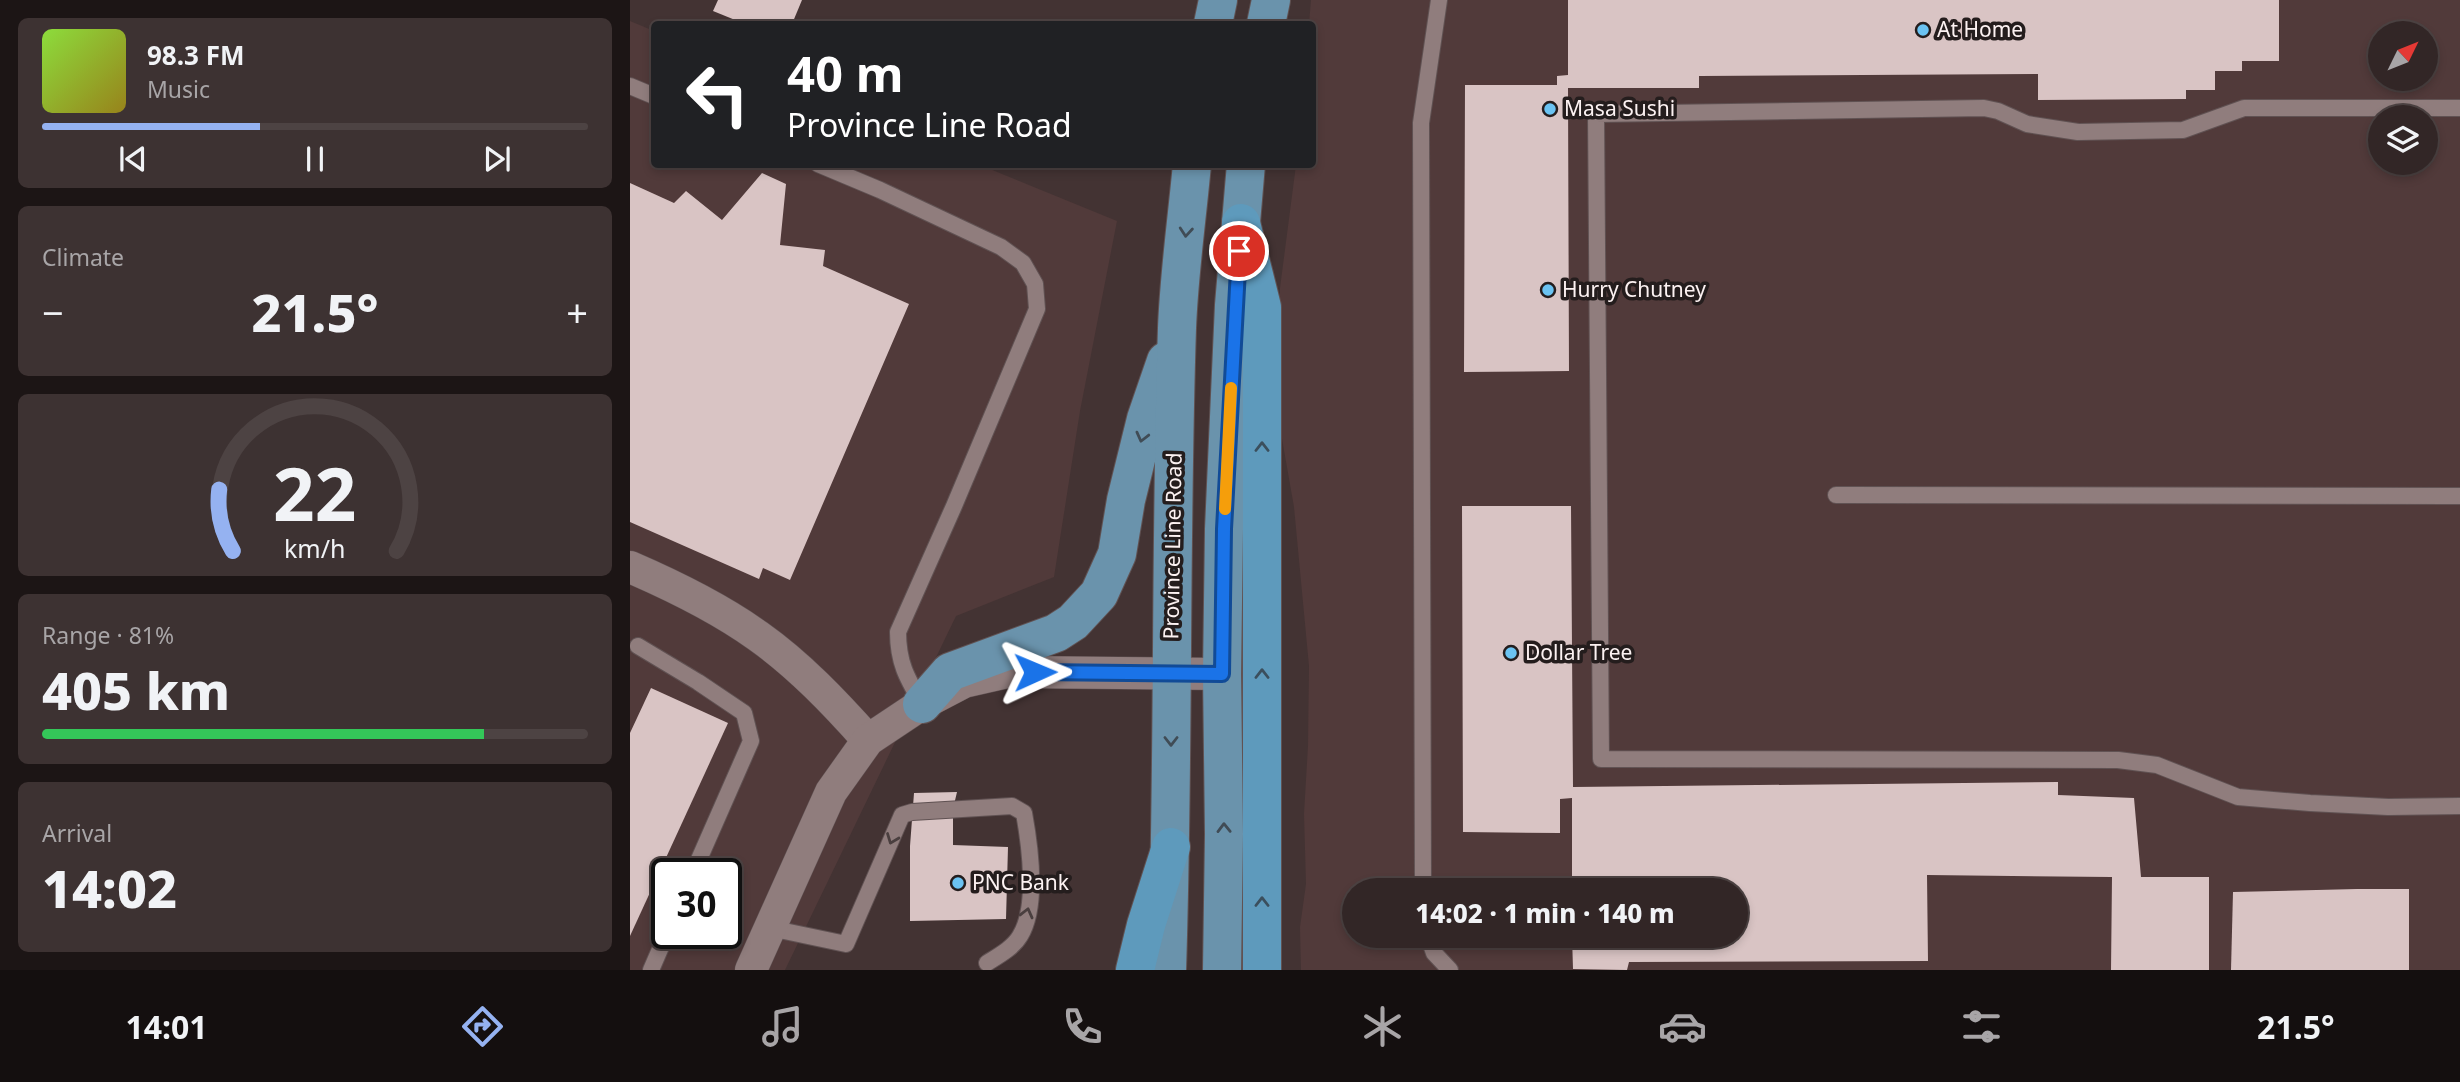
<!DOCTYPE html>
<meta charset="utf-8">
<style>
:root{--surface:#322626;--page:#3d3232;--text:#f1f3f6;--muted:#a8a5a7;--line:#4d4343;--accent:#95b2f1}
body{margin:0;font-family:"Noto Sans",sans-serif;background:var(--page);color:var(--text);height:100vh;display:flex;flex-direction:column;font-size:26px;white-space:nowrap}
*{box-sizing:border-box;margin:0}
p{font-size:23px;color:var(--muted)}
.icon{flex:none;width:38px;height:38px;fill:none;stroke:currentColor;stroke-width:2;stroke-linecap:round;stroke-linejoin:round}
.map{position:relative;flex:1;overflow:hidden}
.side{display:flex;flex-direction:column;gap:18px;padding:18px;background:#1c1515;width:630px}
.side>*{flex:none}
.banner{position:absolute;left:21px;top:21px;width:665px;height:147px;border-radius:7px;box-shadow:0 4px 10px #0003,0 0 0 2px var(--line);background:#202124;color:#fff;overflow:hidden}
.needle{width:46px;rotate:47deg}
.controls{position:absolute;left:1738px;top:21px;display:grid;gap:14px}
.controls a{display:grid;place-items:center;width:70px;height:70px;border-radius:50%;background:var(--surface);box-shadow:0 4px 10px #0003,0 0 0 2px var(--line);font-size:35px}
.speed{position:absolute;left:21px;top:858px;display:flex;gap:14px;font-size:35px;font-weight:700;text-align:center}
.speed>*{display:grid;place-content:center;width:91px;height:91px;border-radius:50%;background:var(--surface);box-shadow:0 4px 10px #0003,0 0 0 2px var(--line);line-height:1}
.speed .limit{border:4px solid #111;border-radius:10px;background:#fff;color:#111}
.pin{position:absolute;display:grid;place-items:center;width:60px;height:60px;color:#fff;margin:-30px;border:4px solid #fff;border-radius:50%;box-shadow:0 2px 7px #0007}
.me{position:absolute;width:77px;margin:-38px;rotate:89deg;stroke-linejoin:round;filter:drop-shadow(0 0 5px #0008)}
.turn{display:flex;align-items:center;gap:24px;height:147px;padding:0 21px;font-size:32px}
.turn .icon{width:91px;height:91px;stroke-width:2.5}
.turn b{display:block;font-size:49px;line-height:60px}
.big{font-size:52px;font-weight:800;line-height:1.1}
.side .card{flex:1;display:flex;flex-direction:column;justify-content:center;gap:10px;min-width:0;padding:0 24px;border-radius:10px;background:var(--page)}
.side .dial{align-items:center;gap:0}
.dial svg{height:182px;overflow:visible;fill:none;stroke:var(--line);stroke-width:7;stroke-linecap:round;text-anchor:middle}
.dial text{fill:var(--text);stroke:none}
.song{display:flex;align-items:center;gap:21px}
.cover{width:84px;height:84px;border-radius:10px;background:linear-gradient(135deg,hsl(90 70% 55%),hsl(50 70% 35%))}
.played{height:7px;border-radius:4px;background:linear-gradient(90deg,var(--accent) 40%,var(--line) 40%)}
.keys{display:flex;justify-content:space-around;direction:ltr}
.heat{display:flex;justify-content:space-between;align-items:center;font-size:38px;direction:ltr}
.charge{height:10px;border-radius:5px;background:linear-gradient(90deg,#34c759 81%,var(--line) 0)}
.trip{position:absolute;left:712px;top:878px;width:406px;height:70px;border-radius:35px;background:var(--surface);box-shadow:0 4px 10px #0003,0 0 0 2px var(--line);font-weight:800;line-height:70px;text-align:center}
.tabs{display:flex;height:112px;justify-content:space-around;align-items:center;background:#140f0f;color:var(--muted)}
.tabs .icon{width:49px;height:49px}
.tabs .on{color:var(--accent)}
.tabs b{font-size:32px;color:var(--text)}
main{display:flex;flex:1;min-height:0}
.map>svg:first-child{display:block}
.built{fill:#513a3a;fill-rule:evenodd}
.building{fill:#d9c4c4}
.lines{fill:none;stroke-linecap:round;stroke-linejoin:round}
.service-casing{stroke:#605253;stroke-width:18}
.minor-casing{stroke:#605253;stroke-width:33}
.primary-casing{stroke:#605253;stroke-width:40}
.trunk-casing{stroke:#605253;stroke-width:40}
.service{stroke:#907d7d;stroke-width:16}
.minor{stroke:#907d7d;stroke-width:32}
.primary{stroke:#6a93ac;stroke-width:38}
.trunk{stroke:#5e9abc;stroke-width:38}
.oneway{stroke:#404c56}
.oneway2{stroke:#3b4f5d}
.oneway3{stroke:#4a3f3f}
.route-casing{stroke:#114b97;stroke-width:18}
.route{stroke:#1a73e8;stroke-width:12}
.slow{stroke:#f59e0b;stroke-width:12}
.poi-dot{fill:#6bc3f2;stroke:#241d1d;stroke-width:2.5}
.labels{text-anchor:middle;stroke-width:7;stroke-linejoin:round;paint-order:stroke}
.poi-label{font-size:21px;fill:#fcf2f2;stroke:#241d1d;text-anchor:start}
.street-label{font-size:21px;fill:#fcf2f2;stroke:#241d1d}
</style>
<main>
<section class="side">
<div class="card">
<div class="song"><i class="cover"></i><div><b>98.3 FM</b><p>Music</p></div></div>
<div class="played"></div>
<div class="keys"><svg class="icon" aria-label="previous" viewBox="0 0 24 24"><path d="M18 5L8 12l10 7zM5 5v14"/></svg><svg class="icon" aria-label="pause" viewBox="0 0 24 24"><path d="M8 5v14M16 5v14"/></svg><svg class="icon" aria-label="next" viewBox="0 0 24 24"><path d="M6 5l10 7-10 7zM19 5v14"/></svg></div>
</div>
<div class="card"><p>Climate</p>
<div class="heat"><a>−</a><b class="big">21.5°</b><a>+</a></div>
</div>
<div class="card dial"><svg viewBox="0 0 100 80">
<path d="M14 69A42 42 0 1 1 86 69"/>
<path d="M14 69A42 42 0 0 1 8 42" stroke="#95b2f1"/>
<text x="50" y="56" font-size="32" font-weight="700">22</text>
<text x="50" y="72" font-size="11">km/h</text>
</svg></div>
<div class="card"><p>Range · 81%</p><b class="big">405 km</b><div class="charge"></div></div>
<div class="card"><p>Arrival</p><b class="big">14:02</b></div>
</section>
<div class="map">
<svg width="1830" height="970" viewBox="0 0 1830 970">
<rect width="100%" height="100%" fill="#433333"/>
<g class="built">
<path d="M681,0H1830V970H671L670,927L676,884L674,814L678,746L679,666L664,507L648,416L650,288L666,165L682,164V24H679ZM1750,33H1796V79H1750ZM1750,117H1796V163H1750ZM724,891H1106V936H724Z"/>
<path d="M0,21L24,31V164L350,165L487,221L450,411L424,577L326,616L155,970H0ZM37,873H96V933H37Z"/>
</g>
<g class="building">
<polygon points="88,0 172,0 162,24 115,24 83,11"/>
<polygon points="938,0 1649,0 1649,61 1612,61 1612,71 1585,71 1585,90 1556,90 1556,99 1408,100 1408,74 1069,76 1069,88 938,88 939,371 834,372 835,85 927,85 927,76 938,75"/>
<polygon points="132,173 156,184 150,245 195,250 193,266 279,304 160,580 133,568 129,579 0,522 0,183 44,203 56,191 92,220"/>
<polygon points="832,506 941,506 943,787 1428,782 1428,795 1504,798 1511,877 1579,877 1579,970 1481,970 1482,877 1297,875 1298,961 999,962 997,970 943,969 942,936 1106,936 1106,891 942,891 942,798 930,799 930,833 833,832"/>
<polygon points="21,688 98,723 0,936 0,733"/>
<polygon points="327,792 323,809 323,845 378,847 376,919 280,921 280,846 284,793"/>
<polygon points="1727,889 1779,889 1779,970 1601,970 1603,892"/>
</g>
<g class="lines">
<g class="service-casing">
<g id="service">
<polyline points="0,86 24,96"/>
<polyline points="1830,108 1614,108 1553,130 1448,132 1397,124 1368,111 1354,108 966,114 971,759 1488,760 1527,765 1608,797 1680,803 1758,807 1830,806"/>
<path d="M188,164L250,190L371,247L393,263L405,284L407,309L324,506L268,632C268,663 277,678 292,704"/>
<polyline points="1206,495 1830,496"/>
<polyline points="8,646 68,682 114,713 121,741 63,873"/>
<polyline points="793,891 791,123 809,0"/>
<path d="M140,928L216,944L272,815L282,812L382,806L394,813C400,846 408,907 390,936C383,948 368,956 357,963"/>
<polyline points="798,936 804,953 820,970"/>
<polyline points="21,970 37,933"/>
</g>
</g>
<g class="minor-casing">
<g id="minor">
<path d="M0,567C44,586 89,608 128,636C169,665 205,703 238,740"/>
<polyline points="121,970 201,792 238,740 292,704 334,682 378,672 592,674"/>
</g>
</g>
<g class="primary-casing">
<g id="primary">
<polyline points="583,24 588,0"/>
<polyline points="636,24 641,0"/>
<polyline points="292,704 320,672 426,633 443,622 469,594 487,554 496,500 516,419 536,361"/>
<path d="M537,970C544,756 540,542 547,328C549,274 557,219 562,164"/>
<polyline points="592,970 594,834 592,674 594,529 604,305 616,164"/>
</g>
</g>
<g class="trunk-casing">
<g id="trunk">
<polyline points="611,223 632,307 632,970"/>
<polyline points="505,970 516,925 541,847"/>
</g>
</g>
<use href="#service" class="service"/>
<use href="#minor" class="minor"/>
<use href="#primary" class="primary"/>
<use href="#trunk" class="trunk"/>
</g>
<defs><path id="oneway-chevron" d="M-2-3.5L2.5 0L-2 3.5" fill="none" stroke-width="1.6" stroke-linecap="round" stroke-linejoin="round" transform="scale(1.75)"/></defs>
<g class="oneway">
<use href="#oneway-chevron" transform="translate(556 232) rotate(95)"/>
<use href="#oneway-chevron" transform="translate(512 437) rotate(104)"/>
<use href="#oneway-chevron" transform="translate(541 741) rotate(90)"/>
<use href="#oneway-chevron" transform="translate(594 828) rotate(-91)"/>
</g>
<g class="oneway2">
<use href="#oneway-chevron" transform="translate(632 447) rotate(-90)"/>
<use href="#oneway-chevron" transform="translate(632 674) rotate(-90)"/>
<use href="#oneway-chevron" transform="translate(632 902) rotate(-90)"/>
</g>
<g class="oneway3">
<use href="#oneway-chevron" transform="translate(262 839) rotate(111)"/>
<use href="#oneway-chevron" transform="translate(397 913) rotate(-76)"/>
</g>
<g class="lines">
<g class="route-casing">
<polyline id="route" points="405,672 592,674 594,529 609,251"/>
</g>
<use href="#route" class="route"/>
<polyline class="slow" points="595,509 601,388"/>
</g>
<g class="poi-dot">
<circle cx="1293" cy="30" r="7"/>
<circle cx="920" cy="109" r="7"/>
<circle cx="918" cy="290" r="7"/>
<circle cx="881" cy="653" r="7"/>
<circle cx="328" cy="883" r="7"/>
</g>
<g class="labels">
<g class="poi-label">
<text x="1307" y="37">At Home</text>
<text x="934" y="116">Masa Sushi</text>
<text x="932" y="297">Hurry Chutney</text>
<text x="895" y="660">Dollar Tree</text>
<text x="342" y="890">PNC Bank</text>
</g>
<g class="street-label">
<text transform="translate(543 546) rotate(-89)" y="7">Province Line Road</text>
</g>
</g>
</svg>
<div class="controls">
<a><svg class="needle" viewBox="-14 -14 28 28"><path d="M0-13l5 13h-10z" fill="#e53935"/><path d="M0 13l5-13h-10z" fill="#a8a5a7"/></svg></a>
<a><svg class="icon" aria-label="layers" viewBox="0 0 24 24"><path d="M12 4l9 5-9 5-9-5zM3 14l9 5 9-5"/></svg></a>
</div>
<div class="speed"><div class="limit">30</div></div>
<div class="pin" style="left:609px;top:251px;background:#d93025"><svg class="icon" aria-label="arrive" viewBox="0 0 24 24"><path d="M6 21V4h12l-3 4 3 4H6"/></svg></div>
<svg class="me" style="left:405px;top:672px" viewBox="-20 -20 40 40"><path d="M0-17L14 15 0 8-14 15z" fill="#1a73e8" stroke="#fff" stroke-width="4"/></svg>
<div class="trip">14:02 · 1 min · 140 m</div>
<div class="banner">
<div class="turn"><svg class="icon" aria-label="left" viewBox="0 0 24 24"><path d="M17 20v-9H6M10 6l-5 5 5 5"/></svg><div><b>40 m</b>Province Line Road</div></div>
</div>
</div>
</main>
<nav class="tabs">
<b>14:01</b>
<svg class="icon on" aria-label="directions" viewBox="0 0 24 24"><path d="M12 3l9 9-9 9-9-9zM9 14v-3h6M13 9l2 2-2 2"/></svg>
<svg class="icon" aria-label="music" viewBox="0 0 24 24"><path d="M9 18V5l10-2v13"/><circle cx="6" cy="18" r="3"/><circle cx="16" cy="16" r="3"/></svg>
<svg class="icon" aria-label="phone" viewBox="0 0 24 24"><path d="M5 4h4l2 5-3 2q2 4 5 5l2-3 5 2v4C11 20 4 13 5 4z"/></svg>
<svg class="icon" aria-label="climate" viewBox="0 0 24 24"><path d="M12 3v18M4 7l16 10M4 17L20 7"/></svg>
<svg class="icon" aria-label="car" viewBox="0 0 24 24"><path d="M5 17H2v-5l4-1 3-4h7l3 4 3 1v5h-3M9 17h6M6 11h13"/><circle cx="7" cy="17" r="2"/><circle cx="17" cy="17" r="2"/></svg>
<svg class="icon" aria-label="filters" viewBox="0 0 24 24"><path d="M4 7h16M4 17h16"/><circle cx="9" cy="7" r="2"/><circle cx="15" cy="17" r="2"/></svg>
<b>21.5°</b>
</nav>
